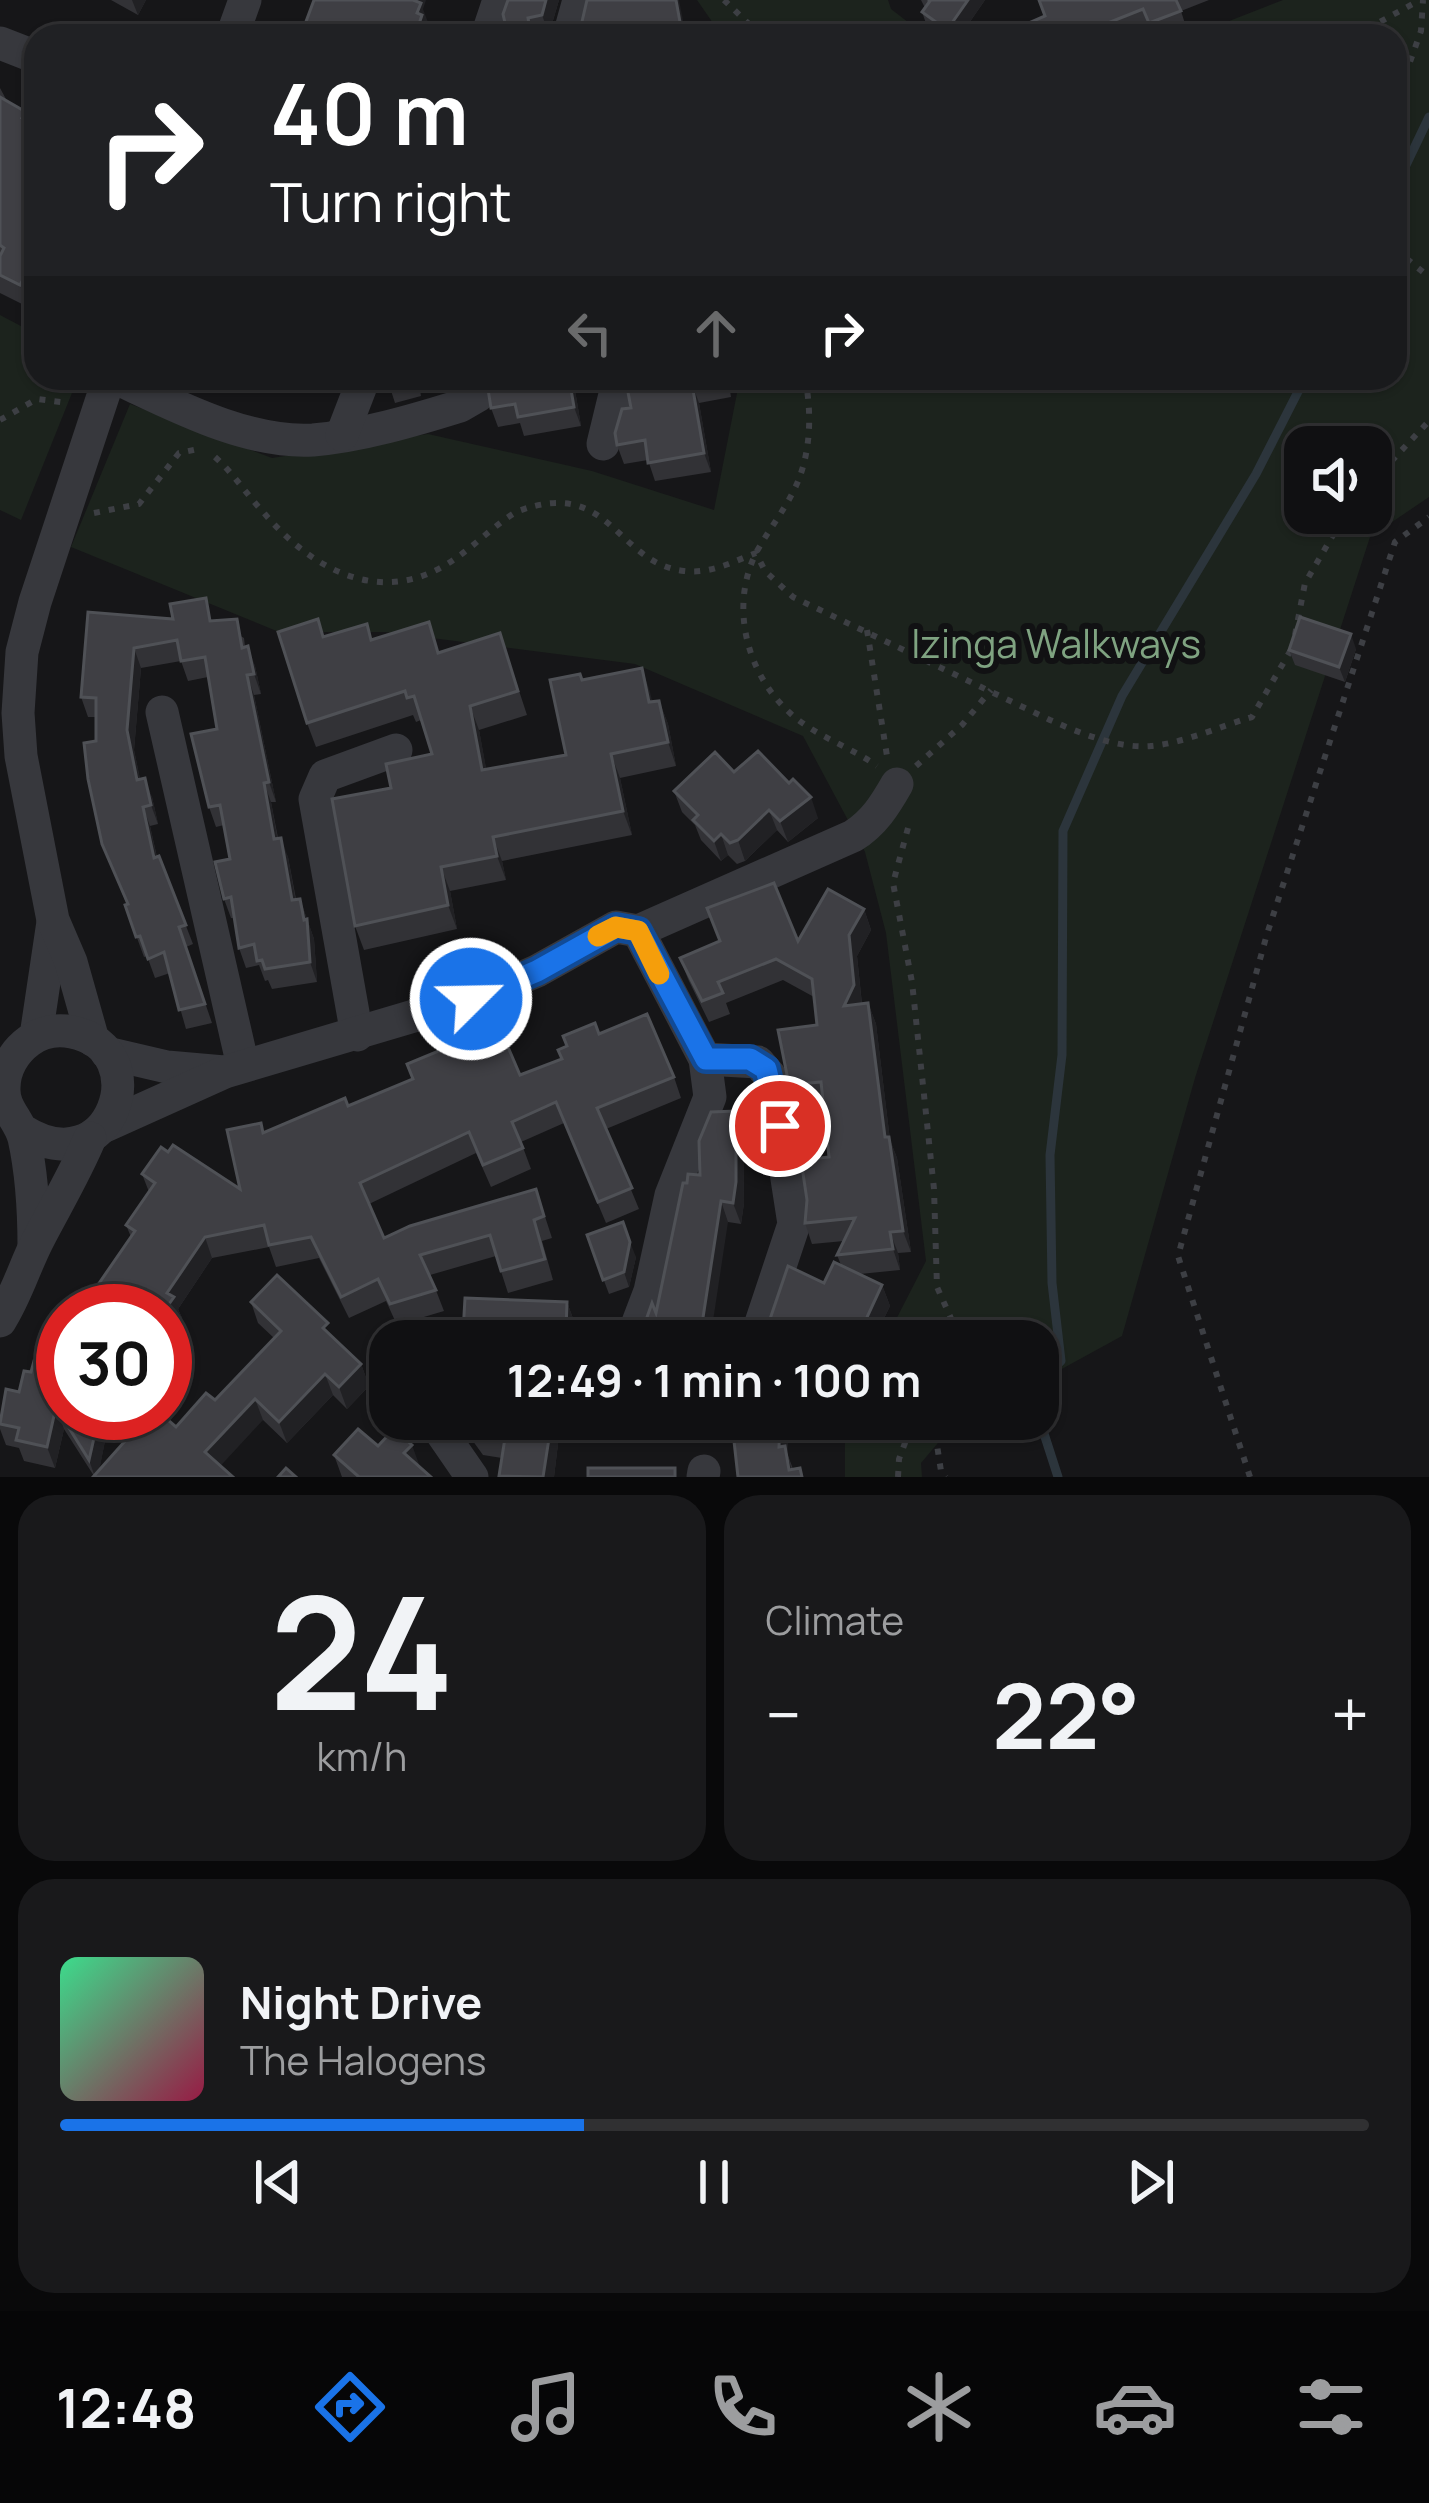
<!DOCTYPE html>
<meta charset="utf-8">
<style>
:root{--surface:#101012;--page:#19191b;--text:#f1f3f6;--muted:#9c9d9f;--line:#303032;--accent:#1a73e8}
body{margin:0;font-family:Manrope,sans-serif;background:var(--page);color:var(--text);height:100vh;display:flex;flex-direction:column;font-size:45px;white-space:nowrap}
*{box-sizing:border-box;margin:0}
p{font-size:39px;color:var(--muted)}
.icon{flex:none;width:66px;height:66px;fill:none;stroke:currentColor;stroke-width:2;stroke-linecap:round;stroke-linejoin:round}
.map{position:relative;height:1477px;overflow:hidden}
.drawer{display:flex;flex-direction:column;gap:18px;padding:18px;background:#09090a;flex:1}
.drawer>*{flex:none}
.guide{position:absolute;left:24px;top:24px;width:1383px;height:366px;border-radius:36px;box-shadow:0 3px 9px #0004,0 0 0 3px var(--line);background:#202124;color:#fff;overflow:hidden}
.fabs{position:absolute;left:1284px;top:426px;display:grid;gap:24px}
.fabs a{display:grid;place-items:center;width:108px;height:108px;border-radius:24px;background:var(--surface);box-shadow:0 3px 9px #0004,0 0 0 3px var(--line);font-size:60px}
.speed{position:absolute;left:36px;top:1284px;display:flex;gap:24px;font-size:60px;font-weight:700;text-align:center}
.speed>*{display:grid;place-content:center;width:156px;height:156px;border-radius:50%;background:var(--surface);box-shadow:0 3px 9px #0004,0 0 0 3px var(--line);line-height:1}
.speed .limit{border:18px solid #d22;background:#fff;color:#111}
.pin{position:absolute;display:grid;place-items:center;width:102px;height:102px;color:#fff;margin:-51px;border:6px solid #fff;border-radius:50%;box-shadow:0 3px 12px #0007}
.me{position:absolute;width:132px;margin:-66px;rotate:67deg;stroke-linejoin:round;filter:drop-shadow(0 0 9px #0008)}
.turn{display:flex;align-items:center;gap:42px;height:252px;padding:0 48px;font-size:54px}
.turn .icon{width:156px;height:156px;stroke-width:2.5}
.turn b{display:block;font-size:84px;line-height:102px}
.lanes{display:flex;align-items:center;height:114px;padding:0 48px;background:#0003;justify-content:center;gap:60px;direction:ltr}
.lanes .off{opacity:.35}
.big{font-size:90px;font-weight:700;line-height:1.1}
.drawer .tile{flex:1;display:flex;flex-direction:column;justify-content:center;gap:18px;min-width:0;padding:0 42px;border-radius:36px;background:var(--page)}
.drawer .dial{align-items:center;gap:0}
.dial b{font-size:156px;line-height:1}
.song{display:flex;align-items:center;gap:36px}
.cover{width:144px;height:144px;border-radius:18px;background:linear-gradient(135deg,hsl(150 70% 55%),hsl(340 70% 35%))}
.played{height:12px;border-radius:6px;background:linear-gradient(90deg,var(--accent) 40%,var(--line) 40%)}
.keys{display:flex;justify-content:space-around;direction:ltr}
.heat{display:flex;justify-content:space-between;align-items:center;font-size:66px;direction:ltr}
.drawer .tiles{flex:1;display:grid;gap:18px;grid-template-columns:1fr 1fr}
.tile:last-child{grid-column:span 2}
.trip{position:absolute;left:369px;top:1320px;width:690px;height:120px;border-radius:36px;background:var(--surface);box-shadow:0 3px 9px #0004,0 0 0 3px var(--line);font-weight:700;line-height:120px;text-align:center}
.dock{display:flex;height:192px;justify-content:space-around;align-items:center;background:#060607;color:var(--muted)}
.dock .icon{width:84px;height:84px}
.dock .on{color:var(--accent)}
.dock b{font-size:54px;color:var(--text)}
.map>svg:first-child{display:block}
.green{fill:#1c231d;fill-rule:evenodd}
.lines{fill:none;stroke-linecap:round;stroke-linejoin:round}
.stream{stroke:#2c353c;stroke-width:9}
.path{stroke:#3d3f44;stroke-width:6;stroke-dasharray:6 9;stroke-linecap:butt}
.minor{stroke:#37383d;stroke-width:33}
.wall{fill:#323236}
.shaded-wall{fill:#212124}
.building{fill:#3f3f44;stroke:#4f5156;stroke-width:3}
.route-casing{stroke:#114b97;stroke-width:30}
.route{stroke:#1a73e8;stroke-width:21}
.slow{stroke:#f59e0b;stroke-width:21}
.labels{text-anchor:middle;stroke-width:12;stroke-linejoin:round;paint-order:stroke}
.park-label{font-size:39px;fill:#7fa381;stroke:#111113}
</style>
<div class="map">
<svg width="1429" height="1477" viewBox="0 0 1429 1477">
<rect width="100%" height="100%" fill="#161618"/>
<g class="green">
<polygon points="697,0 888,0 891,9 926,36 722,36"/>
<path d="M1283,0H1429V497L1370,537L1195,1078L1122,1336L1038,1382V1341H885L926,1261L886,933L865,852L803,736L635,664L385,632H279L71,547L130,404L272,458L428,434L592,471L714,510L740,378H1395V36H1191ZM1305,447H1371V513H1305Z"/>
<polygon points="0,315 36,334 36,378 78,378 21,520 0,510"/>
<polygon points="845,1419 969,1419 948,1431 921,1463 922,1477 845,1477"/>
</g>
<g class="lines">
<g class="stream">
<polyline points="1395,188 1429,117"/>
<polyline points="1038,1383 1061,1361 1052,1283 1050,1155 1062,1055 1063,831 1122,696 1256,474 1305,378"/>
<polyline points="1038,1415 1058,1477"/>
</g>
<g class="path">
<polyline points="724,0 751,26 775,36"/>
<polyline points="1354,36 1420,0"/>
<polyline points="1395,104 1421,31 1423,0"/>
<polyline points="1395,249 1429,277"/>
<path d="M805,378C811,408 811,441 802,470C793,500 772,524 757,551C729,605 746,673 790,713C815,736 849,746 877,766"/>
<polyline points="0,420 37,399 69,403"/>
<path d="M215,457C234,474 247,495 264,513C309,566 374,605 442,567C469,552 490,528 516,512C611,475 615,563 684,571C711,574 732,562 756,553L765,571L793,597L1050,720C1080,733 1118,749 1151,746C1184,743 1221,726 1252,717L1292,648"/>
<polyline points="1371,483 1429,421"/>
<polyline points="94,513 139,504 179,453 198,449"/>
<polyline points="867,630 887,756"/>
<polyline points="1295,635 1305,583 1346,513"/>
<polyline points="916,766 962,725 991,690"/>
<polyline points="908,828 893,883 912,982 934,1189 937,1287 961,1341"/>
<polyline points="933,1419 941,1471 946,1477"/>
<polyline points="898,1477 899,1459 914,1419"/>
<polyline points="1250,1477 1178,1256 1267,934 1395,542 1429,517"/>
</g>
<g class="minor">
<polyline points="232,36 245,0"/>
<polyline points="487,36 499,0"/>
<polyline points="569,36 579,0"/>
<polyline points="0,43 36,57"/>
<path d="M116,378C174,405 247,444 313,440C361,436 415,420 460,406L479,395L488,378"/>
<polyline points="342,435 364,378"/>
<polyline points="603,444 619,378"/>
<polyline points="162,712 243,1066"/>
<path d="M638,931L853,836C874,823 885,805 897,784"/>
<polyline points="357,1035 315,799 325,776 396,750"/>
<polyline points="36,1036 53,922"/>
<polyline points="93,1040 71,962 53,920 21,756 18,713 22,652 35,602 109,378"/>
<polyline points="107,1053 167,1067 224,1072"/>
<polyline points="705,1059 758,1062 770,1076 773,1088 794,1224 757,1335"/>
<polyline points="105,1126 225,1072 471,999 537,971 616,927 638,931 705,1059 710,1097 671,1195 650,1291 631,1341"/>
<path d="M22,1130C112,1188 158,1049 72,1032C57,1029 41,1032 29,1041C14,1052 4,1069 4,1088C3,1109 19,1119 24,1138C32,1174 34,1210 34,1247"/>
<path d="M0,1321C16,1296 24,1268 37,1242C55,1207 75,1174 90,1138"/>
<polyline points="432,1419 472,1477"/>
<polyline points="703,1477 704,1471"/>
</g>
</g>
<g class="wall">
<polygon points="111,0 146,0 138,15"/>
<polygon points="508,0 559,0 549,34 488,36 505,23"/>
<polygon points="921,0 985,0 960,36 938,36 928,29 922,12 925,8"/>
<polygon points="1038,0 1209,0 1181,11 1186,27 1163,36 1154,36 1149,25 1122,36 1036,36 1045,16"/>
<polygon points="0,88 7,101 26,112 29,121 36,125 36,293 28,307 0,293"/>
<polygon points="250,378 270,378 267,384"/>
<polygon points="387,378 452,378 453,384 420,390 421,396 395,403"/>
<polygon points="495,378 573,378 581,426 524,436 520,423 498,427 491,408"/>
<polygon points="629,378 728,378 731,397 699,403 711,472 655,481 648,460 624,464 617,445 631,408"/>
<polygon points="88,612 214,621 244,638 245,647 255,666 261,694 254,695 276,802 271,802 278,838 288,857 296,899 300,899 314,939 317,982 272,989 268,980 265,981 259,965 246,968 239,948 234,918 231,918 224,899 230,859 224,825 216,827 209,807 217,729 208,677 188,681 181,661 141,668 134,750 140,779 152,797 158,824 150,826 157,857 159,856 193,944 186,947 212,1023 186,1029 170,973 155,978 147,956 144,957 125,905 127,905 102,844 96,717 88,717 81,697"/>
<polygon points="500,633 527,715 479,730 486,769 566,755 582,680 642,668 652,702 659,701 668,724 676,766 620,778 632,835 502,861 506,880 450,891 457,929 364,950 355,926 391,788 432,754 421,720 416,722 413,715 316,747 307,723 324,637 372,640 439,652"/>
<polygon points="1356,649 1345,682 1295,665 1289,650"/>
<polygon points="734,772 818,818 788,842 777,830 745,861 737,864 728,855 721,861 701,840 695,825 682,812 674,791"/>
<polygon points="707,908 798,941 864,909 871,930 857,956 862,1004 868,1003 876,1024 890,1140 897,1158 911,1252 898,1253 900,1270 860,1274 882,1285 890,1306 873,1341 748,1341 824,1283 841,1265 837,1255 844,1241 812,1244 805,1223 829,1157 823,1103 797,1106 789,1085 817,1025 814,997 783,980 726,1003 730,1014 709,1022 688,979 680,958 719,941"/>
<polygon points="599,1034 674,1077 681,1098 606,1129 639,1209 606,1223 564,1123 521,1142 531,1169 491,1187 476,1153 369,1204 384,1238 536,1189 552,1238 542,1241 553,1280 508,1293 496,1256 430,1275 444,1311 397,1325 386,1301 349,1318 319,1258 276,1267 269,1247 212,1258 178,1309 182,1318 82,1308 131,1237 126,1225 149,1192 142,1174 240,1189 264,1133 348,1106 412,1079 407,1064 520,1075 561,1059"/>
<polygon points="736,1111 743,1132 744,1203 741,1224 728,1222 656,1313 687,1183 700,1175"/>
<polygon points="587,1235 636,1257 629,1287 609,1294"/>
<polygon points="251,1302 333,1337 361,1364 369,1386 347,1409 333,1395 287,1443 263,1420 94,1476 64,1429 55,1468 24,1461 19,1448 6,1445 0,1429 0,1416 31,1372 52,1365 63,1413 98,1420 105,1441 99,1470 176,1427 215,1400 274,1338 258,1323"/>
<polygon points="567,1302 575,1324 574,1341 466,1341 463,1333"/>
<polygon points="464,1419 561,1419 554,1477 500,1477 502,1458 483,1455 470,1437"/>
<polygon points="645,1419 789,1419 787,1453 793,1469 803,1477 734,1443 659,1441 656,1433 650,1433"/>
<polygon points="378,1446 420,1467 431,1477 342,1477 334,1455"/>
</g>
<g class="shaded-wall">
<polygon points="132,0 146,0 138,15"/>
<polygon points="411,0 426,0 423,9 429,25 427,28 430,36 415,36"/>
<polygon points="546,0 559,0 549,34 542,15"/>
<polygon points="676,0 679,0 686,36 683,36"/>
<polygon points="968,0 985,0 960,36 949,36 947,30"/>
<polygon points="36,256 36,293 28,307 20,285"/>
<polygon points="569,378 573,378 581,426 574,407"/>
<polygon points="692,384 699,403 711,472 704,453"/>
<polygon points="1351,634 1356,649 1345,682 1339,667"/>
<polygon points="248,646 255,666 261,694 254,674"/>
<polygon points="134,648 141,668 134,750 144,799 137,780 127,730"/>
<polygon points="642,668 650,692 658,726 649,702"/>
<polygon points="247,675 254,695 276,802 269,782"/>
<polygon points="659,701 668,724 676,766 668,742"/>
<polygon points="470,706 479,730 491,794 482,770"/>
<polygon points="611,754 620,778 632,835 623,811"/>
<polygon points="145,778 152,797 158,824 151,805"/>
<polygon points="264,783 271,802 281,859 274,839"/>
<polygon points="811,797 818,818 788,842 780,821"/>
<polygon points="143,807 150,826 161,877 154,858"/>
<polygon points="769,810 777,830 745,861 738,840"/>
<polygon points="721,834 728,855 721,861 714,841"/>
<polygon points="493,837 502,861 506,880 497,856"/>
<polygon points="281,838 288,857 299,920 292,900"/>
<polygon points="441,867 450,891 457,929 448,905"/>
<polygon points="300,899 314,939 317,982 310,962"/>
<polygon points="864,909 871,930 857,956 862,1006 844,1006 849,935"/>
<polygon points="868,1003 876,1024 890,1140 897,1158 911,1252 903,1231 885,1137"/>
<polygon points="736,1111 743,1132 744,1203 741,1224 733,1203"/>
<polygon points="721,1201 728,1222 710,1341 702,1341 700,1337"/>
<polygon points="890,1232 898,1253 900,1270 893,1249"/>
<polygon points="205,1237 212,1258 178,1309 182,1318 165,1343 164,1311 167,1293"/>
<polygon points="630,1242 636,1257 629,1287 624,1272"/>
<polygon points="882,1285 890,1306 873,1341 856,1341"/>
<polygon points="567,1302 575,1324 574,1341 569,1341 566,1331"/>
<polygon points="361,1364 369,1386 347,1409 339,1387"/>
<polygon points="325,1374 333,1395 287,1443 279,1422"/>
<polygon points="255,1399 263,1420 213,1474 205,1452"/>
<polygon points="56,1407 64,1429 55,1468 47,1447"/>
<polygon points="552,1419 561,1419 554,1477 543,1477"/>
<polygon points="780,1419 789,1419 787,1453 794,1477 791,1477 779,1447"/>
<polygon points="98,1420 105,1441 98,1477 95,1477 89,1460"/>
<polygon points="412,1445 420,1467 404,1453"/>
</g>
<g class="building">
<polygon points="314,0 413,0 421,3 417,13 422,15 415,36 285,36 287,30 301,35"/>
<polygon points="508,0 546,0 542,15 528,18 531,36 488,36 505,23 503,14"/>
<polygon points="587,0 676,0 682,33 706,29 707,36 583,36 581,26"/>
<polygon points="928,0 968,0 947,30 922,12 930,1"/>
<polygon points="1039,0 1176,0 1181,11 1149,23 1143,9 1085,32 1087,36 1037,36 1031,22 1045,16"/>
<polygon points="0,97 26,112 22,118 36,125 36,256 20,285 0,275 0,256 4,248 0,245"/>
<polygon points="387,378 411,378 388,384"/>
<polygon points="495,378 569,378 574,407 518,417 515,404 491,408 488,389"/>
<polygon points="629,378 724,378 692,384 704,453 648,463 645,440 617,445 615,433 622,409 631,408 627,387"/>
<polygon points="206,598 210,621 237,619 242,648 248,646 254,674 247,675 269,782 264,783 274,839 281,838 292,900 300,899 304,920 307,919 310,962 265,969 262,960 257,961 254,944 239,948 231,897 224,899 215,862 230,859 220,805 209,807 191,734 217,729 205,657 181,661 177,640 134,648 127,730 137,780 145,778 151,805 143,807 154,858 159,856 186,925 179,927 205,1004 179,1010 164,952 148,959 140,936 136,937 125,905 128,904 102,844 88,779 84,743 96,741 96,698 81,697 88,612 173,619 170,604"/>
<polygon points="1300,617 1351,634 1339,667 1289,650"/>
<polygon points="318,619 323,637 367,624 371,640 429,622 438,653 500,633 518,691 470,706 482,770 566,755 550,680 580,674 582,680 642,668 649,702 659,701 668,742 611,754 623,811 493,837 497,856 441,867 448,905 355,926 332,799 391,788 386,764 432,754 414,696 407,698 405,691 307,723 278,632"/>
<polygon points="758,751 789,783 793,779 811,797 780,821 769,810 738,840 730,843 721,834 714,841 693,820 698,815 674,791 715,752 734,772"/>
<polygon points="774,883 798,941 828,889 864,909 849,935 854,985 844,1006 868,1003 885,1137 889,1137 903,1231 890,1232 893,1249 837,1255 855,1218 805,1223 807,1200 801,1160 829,1157 821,1082 789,1085 778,1030 817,1025 812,979 776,959 718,982 723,993 702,1001 680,958 720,941 707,908"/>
<polygon points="647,1014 674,1077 597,1108 632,1188 598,1202 556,1102 512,1122 523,1148 483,1165 469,1132 360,1183 384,1238 410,1226 536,1189 544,1216 534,1220 545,1259 501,1271 490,1235 420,1255 436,1290 390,1304 378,1279 341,1297 311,1237 269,1245 264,1225 205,1237 167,1293 174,1297 164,1311 64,1311 65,1304 82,1308 135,1231 126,1225 155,1183 142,1174 161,1147 168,1152 173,1145 240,1189 227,1130 261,1123 263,1133 345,1098 348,1106 413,1079 407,1064 499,1026 520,1075 562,1059 558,1050 567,1046 563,1036 595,1023 599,1034"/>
<polygon points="736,1111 736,1182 733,1203 721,1201 700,1337 702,1341 645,1341 646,1320 652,1303 656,1313 683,1183 687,1183 688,1174 700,1175 699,1141 711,1112"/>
<polygon points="623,1222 630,1242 624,1272 603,1280 587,1235"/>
<polygon points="834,1262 882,1285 856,1341 748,1341 751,1335 762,1331 769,1322 788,1266 824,1283"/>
<polygon points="277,1275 328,1323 323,1328 361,1364 339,1387 325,1374 279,1422 255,1399 205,1452 233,1477 93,1477 150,1413 160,1413 176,1427 206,1393 215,1400 281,1331 251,1302"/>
<polygon points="465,1298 567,1302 566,1331 555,1331 555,1341 506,1341 506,1334 463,1333"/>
<polygon points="63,1316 63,1413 94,1413 98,1420 89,1460 56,1407 47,1447 16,1440 19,1428 0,1424 6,1389 19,1392 24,1371 31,1372 34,1361 52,1365"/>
<polygon points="465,1419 552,1419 543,1477 499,1476 505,1438 475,1433"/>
<polygon points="651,1419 780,1419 779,1447 785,1446 789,1470 800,1468 802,1477 738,1477 732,1423"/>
<polygon points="358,1429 378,1446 394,1429 412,1445 404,1453 431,1477 359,1477 334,1455"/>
<polygon points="286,1468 296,1477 278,1477"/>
<rect x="588" y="1468" width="87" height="9"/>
</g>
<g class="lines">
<g class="route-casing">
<polyline id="route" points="471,999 537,971 616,927 638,931 706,1059 750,1059 766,1069 780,1126"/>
</g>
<use href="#route" class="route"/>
<polyline class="slow" points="598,936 616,927 638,931 659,974"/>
</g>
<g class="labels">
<g class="park-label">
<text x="1056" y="658">Izinga Walkways</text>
</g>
</g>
</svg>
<div class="fabs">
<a><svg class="icon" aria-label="sound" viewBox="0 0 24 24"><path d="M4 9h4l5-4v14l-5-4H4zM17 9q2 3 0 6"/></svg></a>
</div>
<div class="speed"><div class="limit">30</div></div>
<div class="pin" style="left:780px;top:1126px;background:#d93025"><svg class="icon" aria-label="arrive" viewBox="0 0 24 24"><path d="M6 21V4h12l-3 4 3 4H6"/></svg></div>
<svg class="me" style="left:471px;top:999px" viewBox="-20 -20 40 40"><circle r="17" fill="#1a73e8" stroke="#fff" stroke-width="3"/><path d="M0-11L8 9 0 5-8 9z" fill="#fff"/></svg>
<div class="trip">12:49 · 1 min · 100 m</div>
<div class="guide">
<div class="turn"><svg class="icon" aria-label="right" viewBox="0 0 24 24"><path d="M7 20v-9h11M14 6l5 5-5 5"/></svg><div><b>40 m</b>Turn right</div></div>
<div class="lanes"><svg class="icon off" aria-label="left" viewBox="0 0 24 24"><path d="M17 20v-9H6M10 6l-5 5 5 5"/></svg><svg class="icon off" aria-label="ahead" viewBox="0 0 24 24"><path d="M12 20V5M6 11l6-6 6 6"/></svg><svg class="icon" aria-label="right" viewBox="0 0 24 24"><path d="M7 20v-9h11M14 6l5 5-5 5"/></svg></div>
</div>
</div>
<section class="drawer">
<div class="tiles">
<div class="tile dial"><b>24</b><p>km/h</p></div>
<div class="tile"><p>Climate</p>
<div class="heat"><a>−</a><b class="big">22°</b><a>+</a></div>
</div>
<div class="tile">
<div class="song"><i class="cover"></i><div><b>Night Drive</b><p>The Halogens</p></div></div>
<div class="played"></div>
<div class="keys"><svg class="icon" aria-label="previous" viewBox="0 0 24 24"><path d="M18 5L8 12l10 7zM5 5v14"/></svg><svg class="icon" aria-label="pause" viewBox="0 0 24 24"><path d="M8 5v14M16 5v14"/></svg><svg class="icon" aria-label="next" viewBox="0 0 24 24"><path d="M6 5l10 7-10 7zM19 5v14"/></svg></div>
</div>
</div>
</section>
<nav class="dock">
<b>12:48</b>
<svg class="icon on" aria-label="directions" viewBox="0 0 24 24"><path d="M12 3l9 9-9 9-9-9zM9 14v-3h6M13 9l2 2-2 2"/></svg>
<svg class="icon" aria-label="music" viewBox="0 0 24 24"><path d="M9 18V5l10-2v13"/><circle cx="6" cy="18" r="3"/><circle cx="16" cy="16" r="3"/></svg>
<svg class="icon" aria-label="phone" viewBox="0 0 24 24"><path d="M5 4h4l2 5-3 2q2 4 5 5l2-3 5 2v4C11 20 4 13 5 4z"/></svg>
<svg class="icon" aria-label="climate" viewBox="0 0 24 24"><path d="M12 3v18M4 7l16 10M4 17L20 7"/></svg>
<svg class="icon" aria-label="car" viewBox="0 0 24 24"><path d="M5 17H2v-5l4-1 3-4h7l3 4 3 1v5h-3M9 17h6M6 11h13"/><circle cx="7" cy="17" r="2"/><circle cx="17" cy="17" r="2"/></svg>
<svg class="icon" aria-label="filters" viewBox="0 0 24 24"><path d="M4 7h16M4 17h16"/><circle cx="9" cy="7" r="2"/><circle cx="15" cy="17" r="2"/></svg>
</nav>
